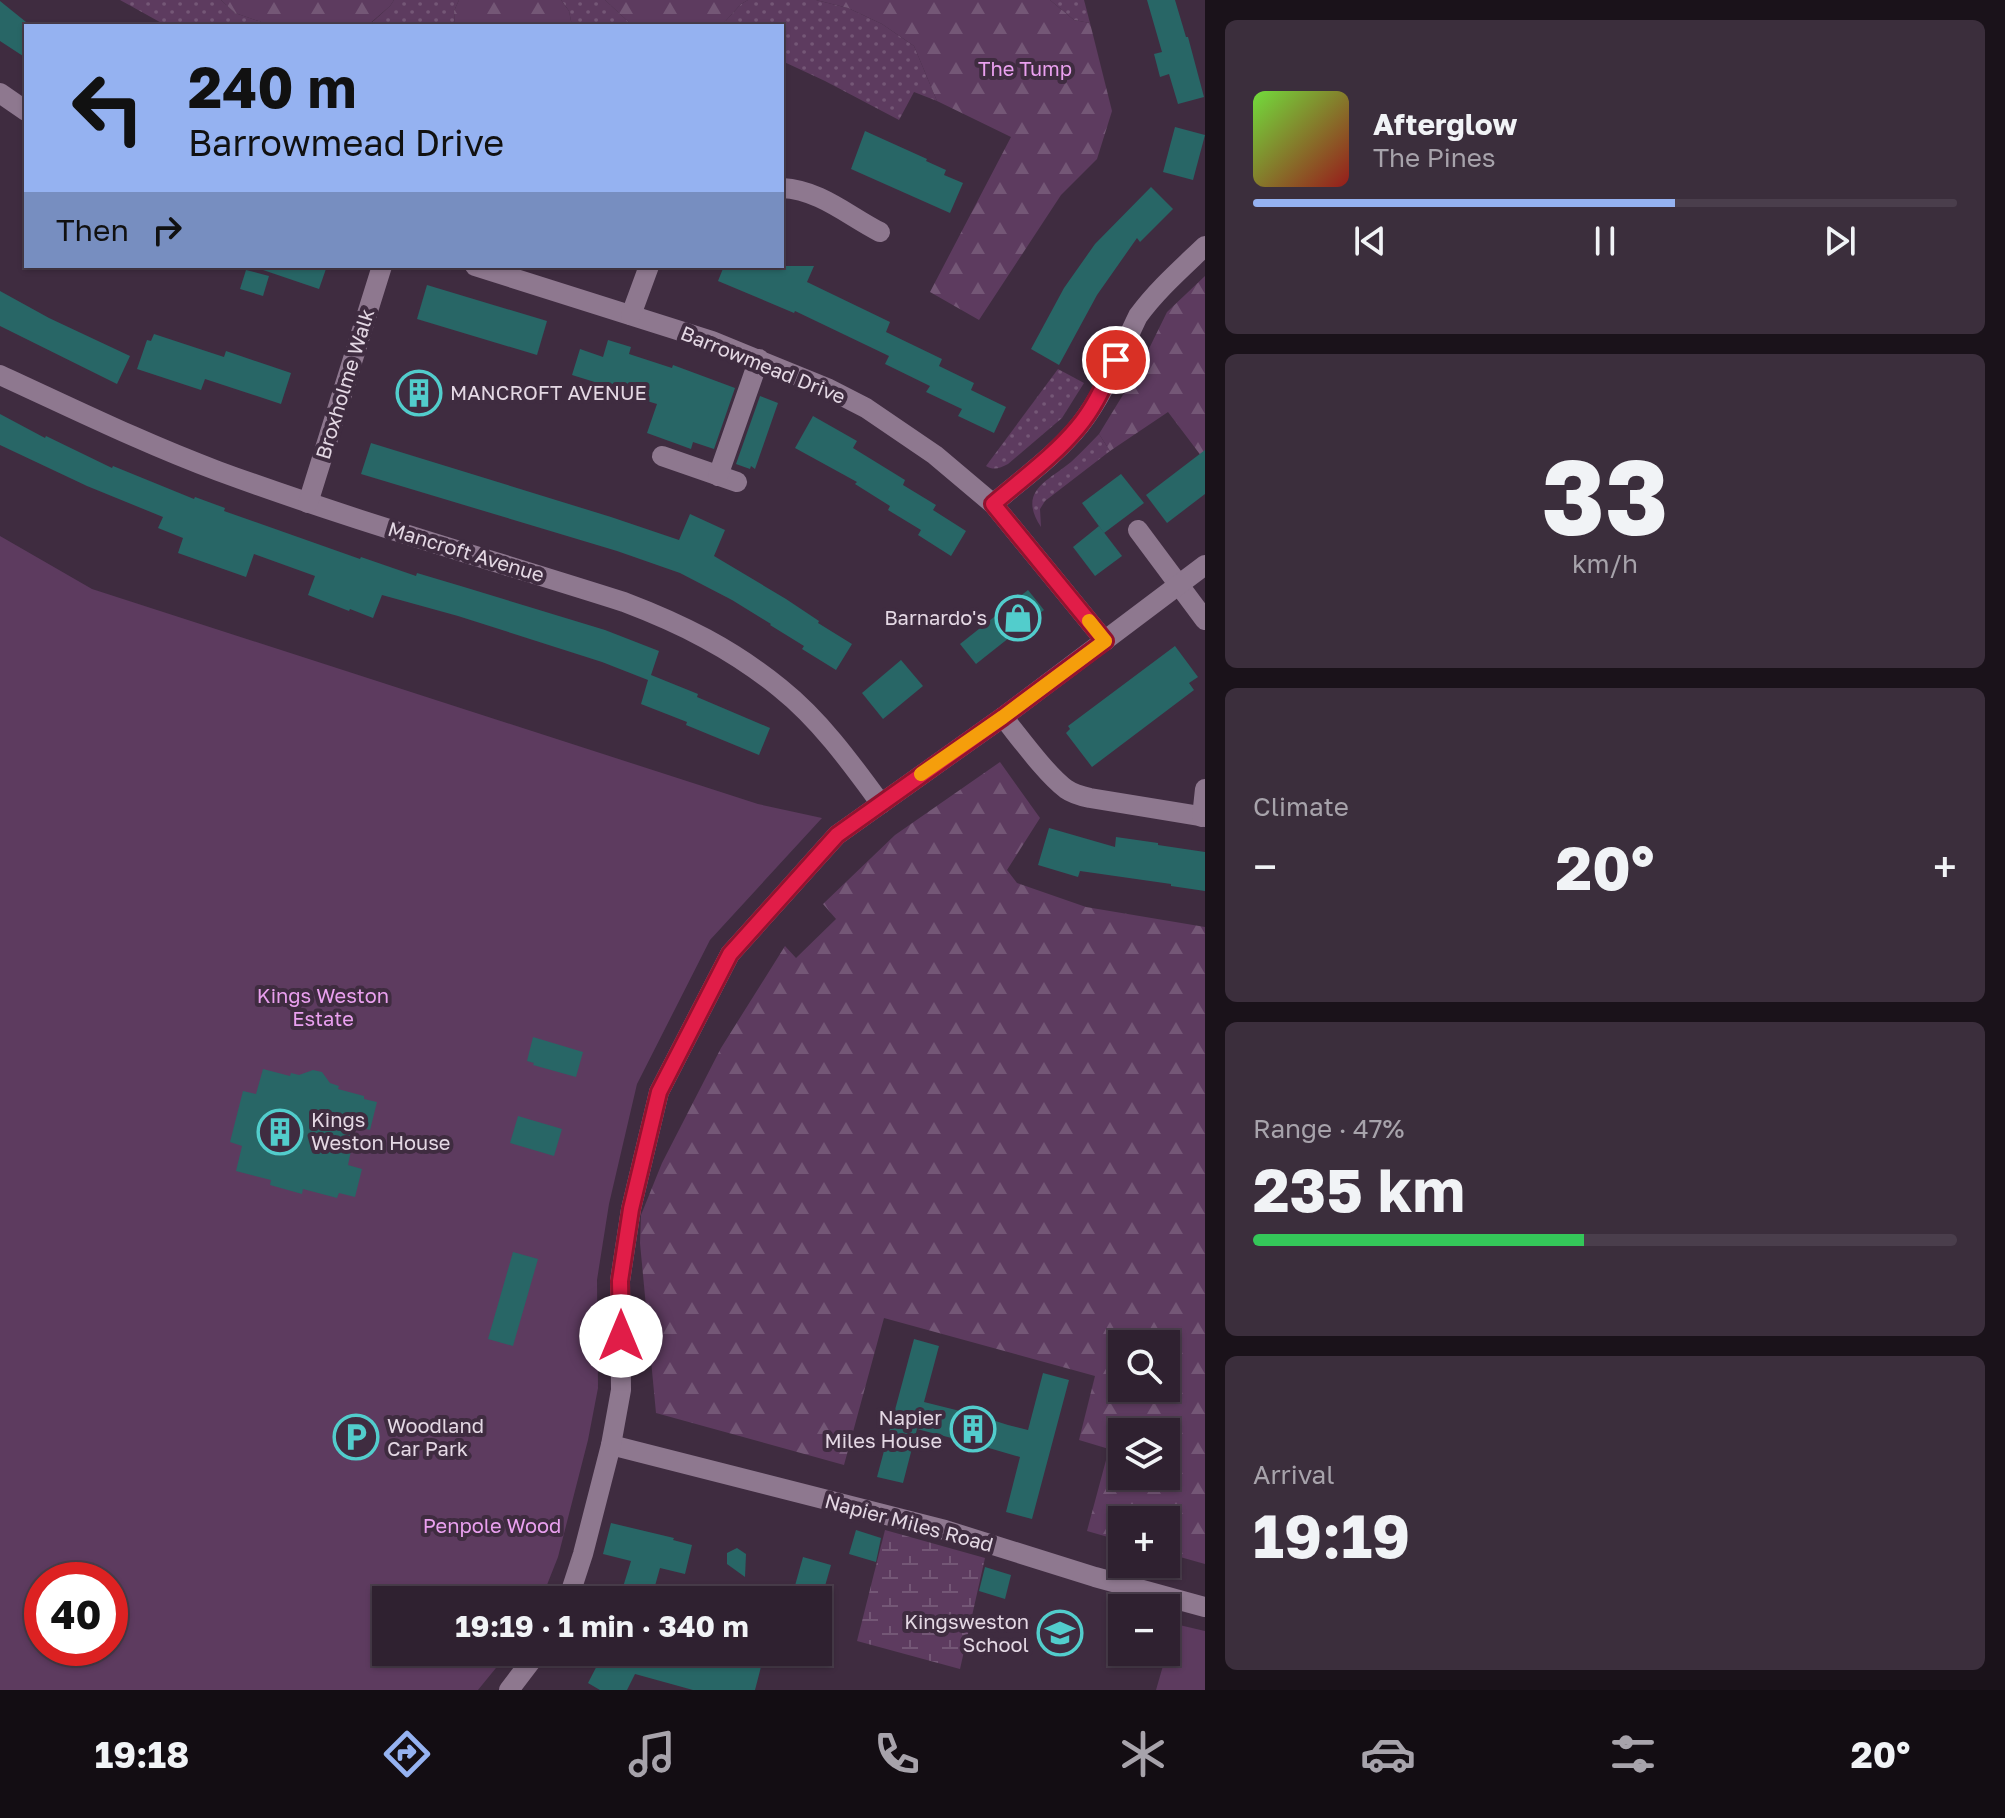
<!DOCTYPE html>
<meta charset="utf-8">
<style>
:root{--surface:#2f2130;--page:#3b2e3c;--text:#f1f3f6;--muted:#a7a3ab;--line:#4a3e4c;--accent:#95b2f1}
body{margin:0;font-family:"Golos Text",sans-serif;background:var(--page);color:var(--text);height:100vh;display:flex;flex-direction:column;font-size:30px;white-space:nowrap}
*{box-sizing:border-box;margin:0}
p{font-size:26px;color:var(--muted)}
.icon{flex:none;width:44px;height:44px;fill:none;stroke:currentColor;stroke-width:2;stroke-linecap:round;stroke-linejoin:round}
.map{position:relative;flex:1;overflow:hidden}
.drawer{display:flex;flex-direction:column;gap:20px;padding:20px;background:#1a121a;width:800px}
.drawer>*{flex:none}
.guide{position:absolute;left:24px;top:24px;width:760px;height:244px;border-radius:0px;box-shadow:0 2px 6px #0004,0 0 0 2px var(--line);background:#95b2f1;color:#111;overflow:hidden}
.fabs{position:absolute;left:1108px;top:1330px;display:grid;gap:16px}
.fabs a{display:grid;place-items:center;width:72px;height:72px;border-radius:0px;background:var(--surface);box-shadow:0 2px 6px #0004,0 0 0 2px var(--line);font-size:40px}
.speed{position:absolute;left:24px;top:1562px;display:flex;gap:16px;font-size:40px;font-weight:700;text-align:center}
.speed>*{display:grid;place-content:center;width:104px;height:104px;border-radius:50%;background:var(--surface);box-shadow:0 2px 6px #0004,0 0 0 2px var(--line);line-height:1}
.speed .limit{border:12px solid #d22;background:#fff;color:#111}
.pin{position:absolute;display:grid;place-items:center;width:68px;height:68px;color:#fff;margin:-34px;border:4px solid #fff;border-radius:50%;box-shadow:0 2px 8px #0007}
.me{position:absolute;width:88px;margin:-44px;rotate:0deg;stroke-linejoin:round;filter:drop-shadow(0 0 6px #0008)}
.turn{display:flex;align-items:center;gap:28px;height:168px;padding:0 32px;font-size:36px}
.turn .icon{width:104px;height:104px;stroke-width:2.5}
.turn b{display:block;font-size:56px;line-height:68px}
.then{display:flex;align-items:center;height:76px;padding:0 32px;background:#0003;gap:16px;font-size:30px}
.big{font-size:60px;font-weight:700;line-height:1.1}
.drawer .widget{flex:1;display:flex;flex-direction:column;justify-content:center;gap:12px;min-width:0;padding:0 28px;border-radius:12px;background:var(--page)}
.drawer .dial{align-items:center;gap:0}
.dial b{font-size:104px;line-height:1}
.song{display:flex;align-items:center;gap:24px}
.cover{width:96px;height:96px;border-radius:12px;background:linear-gradient(135deg,hsl(100 70% 55%),hsl(0 70% 35%))}
.played{height:8px;border-radius:4px;background:linear-gradient(90deg,var(--accent) 60%,var(--line) 60%)}
.keys{display:flex;justify-content:space-around;direction:ltr}
.heat{display:flex;justify-content:space-between;align-items:center;font-size:44px;direction:ltr}
.charge{height:12px;border-radius:6px;background:linear-gradient(90deg,#34c759 47%,var(--line) 0)}
.trip{position:absolute;left:372px;top:1586px;width:460px;height:80px;border-radius:0px;background:var(--surface);box-shadow:0 2px 6px #0004,0 0 0 2px var(--line);font-weight:700;line-height:80px;text-align:center}
.tab-bar{display:flex;height:128px;justify-content:space-around;align-items:center;background:#130d13;color:var(--muted)}
.tab-bar .icon{width:56px;height:56px}
.tab-bar .on{color:var(--accent)}
.tab-bar b{font-size:36px;color:var(--text)}
main{display:flex;flex:1;min-height:0}
.map>svg:first-child{display:block}
.grass{fill:url(#grass-dots)}
.forest{fill:url(#forest-firs);fill-rule:evenodd}
.wetland{fill:url(#wetland-marsh)}
.park{fill:#5d3b5f;fill-rule:evenodd}
.building{fill:#286666}
.lines{fill:none;stroke-linecap:round;stroke-linejoin:round}
.minor{stroke:#8e788f;stroke-width:20}
.tertiary{stroke:#8e788f;stroke-width:20}
.route-casing{stroke:#92132f;stroke-width:20}
.route{stroke:#e11d48;stroke-width:14}
.slow{stroke:#f59e0b;stroke-width:14}
.labels{text-anchor:middle;stroke-width:8;stroke-linejoin:round;paint-order:stroke}
.park-label{font-size:20px;fill:#eaa0ef;stroke:#3f2c40}
.street-label{font-size:20px;fill:#e4d8e4;stroke:#3f2c40}
.poi-label{font-size:20px;fill:#e4d8e4;stroke:#3f2c40;text-anchor:start}
</style>
<main>
<div class="map">
<svg width="1205" height="1690" viewBox="0 0 1205 1690">
<defs>
<pattern id="grass-dots" width="8" height="8" patternUnits="userSpaceOnUse" patternTransform="scale(2)"><rect width="8" height="8" fill="#5d3b5f"/><path d="M2 2h.1M6 6h.1" fill="none" stroke="#745776" stroke-width="1.8" stroke-linecap="round"/></pattern>
<pattern id="forest-firs" width="22" height="20" patternUnits="userSpaceOnUse" patternTransform="scale(2)"><rect width="22" height="20" fill="#5d3b5f"/><path d="M5 1l3.5 6h-7zM16 11l3.5 6h-7z" fill="#745776"/></pattern>
<pattern id="wetland-marsh" width="20" height="14" patternUnits="userSpaceOnUse" patternTransform="scale(2)"><rect width="20" height="14" fill="#5d3b5f"/><path d="M1 5h8M5 5V1M11 12h8M15 12V8" fill="none" stroke="#745776"/></pattern>
</defs>
<rect width="100%" height="100%" fill="#3f2c40"/>
<g class="grass">
<polygon points="120,0 221,0 235,13 273,26 167,26"/>
<polygon points="394,0 459,0 454,11 455,26 368,26 390,6"/>
<polygon points="561,0 605,0 633,26 572,26 569,11"/>
<polygon points="748,0 816,0 848,8 882,24 914,46 937,101 914,92 899,120 825,81 782,61 782,26 721,26 741,4"/>
<polygon points="1050,0 1084,0 1090,23 1074,20"/>
<path d="M1058,369L1084,383L1062,418L1008,464C1000,468 994,471 986,466Z"/>
<path d="M1099,434L1110,451L1045,501L1040,509L1041,527C1017,491 1048,481 1071,462C1081,453 1090,443 1099,434Z"/>
</g>
<g class="forest">
<polygon points="221,0 394,0 390,6 367,26 273,26 235,13"/>
<polygon points="459,0 561,0 569,11 572,26 455,26 454,11"/>
<polygon points="605,0 748,0 741,4 721,26 633,26"/>
<polygon points="816,0 1050,0 1074,20 1090,23 1112,111 1097,159 1061,195 979,320 930,292 1011,137 937,101 914,46 882,24 848,8"/>
<polygon points="1205,276 1205,461 1168,412 1110,451 1099,434 1140,367 1167,312"/>
<path d="M1000,762L1040,818L1007,870L1017,883L1086,907L1205,927V1564L1166,1553V1520H1122V1541L1087,1531L1109,1449L1079,1440L1095,1376L884,1318L844,1465L656,1413L640,1243L641,1215L662,1163L721,1048L785,946L796,958L836,919L823,904L895,835ZM1166,1344V1388H1122V1344ZM1166,1432V1476H1122V1432Z"/>
</g>
<polygon class="wetland" points="885,1530 985,1558 960,1669 857,1641"/>
<g class="park">
<path d="M0,536L92,589L758,804L822,818L710,940L637,1084L609,1204L597,1280L598,1388L588,1440L558,1557L541,1600H386V1652H509L478,1690H0ZM42,1580H110V1648H42Z"/>
<polygon points="1175,1624 1205,1631 1205,1690 1156,1690"/>
</g>
<g class="building">
<polygon points="1147,0 1175,0 1186,37 1188,37 1204,97 1178,104 1169,74 1160,77 1154,54 1162,52"/>
<polygon points="0,1 26,22 26,58 0,41"/>
<polygon points="1175,127 1205,135 1193,180 1163,172"/>
<polygon points="865,131 927,159 926,161 946,170 944,175 963,183 950,213 851,169"/>
<polygon points="1151,187 1173,209 1140,242 1137,238 1097,295 1059,365 1031,349 1064,288 1095,244"/>
<polygon points="264,266 327,266 319,289 263,270"/>
<polygon points="724,266 814,266 807,282 890,322 886,332 942,359 939,366 974,383 971,390 1006,407 994,433 958,416 962,409 926,392 930,386 885,364 889,356 795,311 794,313 718,281"/>
<polygon points="246,270 269,276 263,296 240,289"/>
<polygon points="427,285 547,321 537,355 417,319"/>
<polygon points="0,291 49,318 130,356 117,384 0,326"/>
<polygon points="154,334 224,357 226,351 291,373 281,404 205,379 201,390 137,369 147,340 151,341"/>
<polygon points="608,340 631,347 629,354 672,368 673,365 735,388 714,449 693,442 691,449 647,433 657,404 627,395 627,392 572,375 580,349 603,357"/>
<polygon points="760,396 778,403 755,469 751,466 750,469 736,464"/>
<polygon points="0,414 45,438 46,436 112,468 113,466 194,499 195,497 225,508 224,511 360,559 361,557 416,576 417,573 464,587 605,630 659,651 651,675 698,694 697,697 770,728 759,755 686,725 687,722 641,704 648,680 602,662 458,616 382,595 373,618 350,609 349,611 308,595 315,576 254,554 246,577 178,553 183,538 158,528 163,517 87,486 0,445"/>
<polygon points="813,416 857,441 853,448 905,480 903,485 936,505 933,510 966,531 951,556 918,535 921,530 888,510 890,506 855,484 857,482 795,448"/>
<polygon points="371,443 611,517 679,540 690,514 725,530 714,556 786,599 819,621 818,623 852,644 836,670 802,649 804,646 770,625 771,624 732,600 680,573 617,551 361,474"/>
<polygon points="1205,450 1205,494 1167,523 1146,495"/>
<polygon points="1121,474 1144,503 1104,533 1082,503"/>
<polygon points="1099,526 1122,556 1095,576 1073,547"/>
<polygon points="1028,590 1044,610 976,664 960,644"/>
<polygon points="1175,646 1198,677 1189,683 1194,690 1092,767 1066,733 1070,729 1068,726"/>
<polygon points="901,660 923,686 883,719 862,693"/>
<polygon points="1049,828 1115,847 1116,837 1158,843 1158,845 1205,852 1205,891 1171,886 1171,884 1080,871 1078,877 1038,865"/>
<polygon points="533,1037 583,1052 576,1077 533,1065 534,1063 527,1061"/>
<polygon points="263,1069 290,1076 291,1073 299,1075 313,1070 322,1072 330,1083 339,1086 338,1089 364,1096 364,1099 377,1102 370,1130 356,1126 348,1165 362,1169 355,1197 339,1193 337,1198 303,1189 302,1194 270,1185 271,1180 236,1171 242,1146 230,1142 243,1091 256,1094"/>
<polygon points="518,1116 562,1129 554,1156 510,1143"/>
<polygon points="513,1252 538,1259 513,1346 488,1339"/>
<polygon points="914,1339 939,1346 924,1402 964,1412 964,1410 976,1413 989,1417 989,1419 1008,1425 1028,1430 1043,1373 1069,1380 1032,1519 1006,1512 1020,1457 982,1446 917,1429 903,1483 877,1477"/>
<polygon points="611,1523 674,1538 673,1540 692,1545 685,1574 660,1568 651,1600 619,1600 631,1561 603,1554"/>
<polygon points="856,1530 881,1538 876,1562 849,1554"/>
<polygon points="737,1548 746,1554 745,1577 727,1564 727,1553"/>
<polygon points="803,1557 831,1565 821,1600 791,1600"/>
<polygon points="985,1567 1011,1575 1005,1599 979,1591"/>
<polygon points="604,1652 723,1652 762,1663 755,1690 693,1690 635,1674 627,1690 600,1690 588,1683"/>
</g>
<g class="lines">
<g class="minor">
<polyline points="0,93 26,111"/>
<path d="M782,188C820,190 847,215 880,232"/>
<polyline points="475,266 712,341 827,388 866,408 935,455 993,504 1105,641"/>
<polyline points="631,315 649,266"/>
<path d="M0,375C72,408 143,443 218,471C351,520 489,559 624,602C682,624 732,649 780,688C820,720 851,763 881,804"/>
<polyline points="662,456 737,482"/>
<polyline points="718,476 759,359"/>
<polyline points="308,503 382,266"/>
<path d="M993,504C1022,479 1056,455 1080,425C1105,393 1120,353 1138,316C1157,290 1181,269 1205,246"/>
<polyline points="1138,530 1205,620"/>
<path d="M1003,717C1020,738 1046,774 1066,789C1073,794 1081,796 1090,798L1205,817"/>
<polyline points="1202,817 1205,789"/>
<polyline points="611,1445 945,1530 1095,1577 1205,1607"/>
</g>
<g class="tertiary">
<polyline points="568,1600 583,1554 611,1445 621,1390 620,1281 631,1209 659,1092 730,954 837,835 1003,717 1205,565"/>
<polyline points="509,1690 538,1652"/>
</g>
</g>
<g class="lines">
<g class="route-casing">
<path id="route" d="M621,1336L620,1281L631,1209L659,1092L730,954L837,835L1003,717L1105,641L993,504C1022,479 1054,456 1078,427C1095,407 1105,383 1116,360"/>
</g>
<use href="#route" class="route"/>
<polyline class="slow" points="921,774 1003,717 1105,641 1089,621"/>
</g>
<defs>
<g id="building-ring" transform="scale(2.3)"><circle r="9.5" fill="#3f2c40" stroke="#52cdcc" stroke-width="1.5"/><path d="M-4-6H4V6H1V3H-1V6H-4ZM-2.5-4.3h1.7v1.8h-1.7ZM.8-4.3h1.7v1.8H.8ZM-2.5-1h1.7V.8h-1.7ZM.8-1h1.7V.8H.8Z" fill="#52cdcc"/></g>
<g id="shop-ring" transform="scale(2.3)"><circle r="9.5" fill="#3f2c40" stroke="#52cdcc" stroke-width="1.5"/><path d="M-5-2.5h2.3a2.7 3.5 0 0 1 5.4 0H5L5.5 6h-11ZM-1.5-2.5h3a1.5 2.3 0 0 0-3 0Z" fill="#52cdcc"/></g>
<g id="parking-ring" transform="scale(2.3)"><circle r="9.5" fill="#3f2c40" stroke="#52cdcc" stroke-width="1.5"/><path d="M-3.5-5.5H1a3.5 3.5 0 0 1 0 7H-1V5.5H-3.5ZM-1-3.4V-.6H.8a1.4 1.4 0 0 0 0-2.8Z" fill="#52cdcc"/></g>
<g id="school-ring" transform="scale(2.3)"><circle r="9.5" fill="#3f2c40" stroke="#52cdcc" stroke-width="1.5"/><path d="M0-5L7-2L0 1L-7-2ZM-4 1L0 2.5L4 1V4Q0 6-4 4Z" fill="#52cdcc"/></g>
</defs>
<g fill-rule="evenodd">
<use href="#building-ring" x="419" y="393"/>
<use href="#shop-ring" x="1018" y="618"/>
<use href="#building-ring" x="280" y="1132"/>
<use href="#building-ring" x="973" y="1429"/>
<use href="#parking-ring" x="356" y="1437"/>
<use href="#school-ring" x="1060" y="1633"/>
</g>
<g class="labels">
<g class="park-label">
<text x="1025" y="76">The Tump</text>
<text x="323" y="1003">Kings Weston<tspan x="323" dy="23">Estate</tspan></text>
<text x="492" y="1533">Penpole Wood</text>
</g>
<g class="street-label">
<text transform="translate(763 365) rotate(22)" y="7">Barrowmead Drive</text>
<text transform="translate(345 384) rotate(-73)" y="7">Broxholme Walk</text>
<text transform="translate(466 552) rotate(17)" y="7">Mancroft Avenue</text>
<text transform="translate(909 1523) rotate(15)" y="7">Napier Miles Road</text>
</g>
<g class="poi-label">
<text x="450" y="400">MANCROFT AVENUE</text>
<text x="987" y="625" text-anchor="end">Barnardo's</text>
<text x="311" y="1127">Kings<tspan x="311" dy="23">Weston House</tspan></text>
<text x="942" y="1425" text-anchor="end">Napier<tspan x="942" dy="23">Miles House</tspan></text>
<text x="387" y="1433">Woodland<tspan x="387" dy="23">Car Park</tspan></text>
<text x="1029" y="1629" text-anchor="end">Kingsweston<tspan x="1029" dy="23">School</tspan></text>
</g>
</g>
</svg>
<div class="fabs">
<a><svg class="icon" aria-label="search" viewBox="0 0 24 24"><circle cx="10" cy="10" r="6"/><path d="M15 15l6 6"/></svg></a>
<a><svg class="icon" aria-label="layers" viewBox="0 0 24 24"><path d="M12 4l9 5-9 5-9-5zM3 14l9 5 9-5"/></svg></a>
<a>+</a>
<a>−</a>
</div>
<div class="speed"><div class="limit">40</div></div>
<div class="pin" style="left:1116px;top:360px;background:#d93025"><svg class="icon" aria-label="arrive" viewBox="0 0 24 24"><path d="M6 21V4h12l-3 4 3 4H6"/></svg></div>
<svg class="me" style="left:621px;top:1336px" viewBox="-20 -20 40 40"><circle r="19" fill="#fff"/><path d="M0-13L10 11 0 6-10 11z" fill="#e11d48"/></svg>
<div class="trip">19:19 · 1 min · 340 m</div>
<div class="guide">
<div class="turn"><svg class="icon" aria-label="left" viewBox="0 0 24 24"><path d="M17 20v-9H6M10 6l-5 5 5 5"/></svg><div><b>240 m</b>Barrowmead Drive</div></div>
<div class="then">Then<svg class="icon" aria-label="right" viewBox="0 0 24 24"><path d="M7 20v-9h11M14 6l5 5-5 5"/></svg></div>
</div>
</div>
<section class="drawer">
<div class="widget">
<div class="song"><i class="cover"></i><div><b>Afterglow</b><p>The Pines</p></div></div>
<div class="played"></div>
<div class="keys"><svg class="icon" aria-label="previous" viewBox="0 0 24 24"><path d="M18 5L8 12l10 7zM5 5v14"/></svg><svg class="icon" aria-label="pause" viewBox="0 0 24 24"><path d="M8 5v14M16 5v14"/></svg><svg class="icon" aria-label="next" viewBox="0 0 24 24"><path d="M6 5l10 7-10 7zM19 5v14"/></svg></div>
</div>
<div class="widget dial"><b>33</b><p>km/h</p></div>
<div class="widget"><p>Climate</p>
<div class="heat"><a>−</a><b class="big">20°</b><a>+</a></div>
</div>
<div class="widget"><p>Range · 47%</p><b class="big">235 km</b><div class="charge"></div></div>
<div class="widget"><p>Arrival</p><b class="big">19:19</b></div>
</section>
</main>
<nav class="tab-bar">
<b>19:18</b>
<svg class="icon on" aria-label="directions" viewBox="0 0 24 24"><path d="M12 3l9 9-9 9-9-9zM9 14v-3h6M13 9l2 2-2 2"/></svg>
<svg class="icon" aria-label="music" viewBox="0 0 24 24"><path d="M9 18V5l10-2v13"/><circle cx="6" cy="18" r="3"/><circle cx="16" cy="16" r="3"/></svg>
<svg class="icon" aria-label="phone" viewBox="0 0 24 24"><path d="M5 4h4l2 5-3 2q2 4 5 5l2-3 5 2v4C11 20 4 13 5 4z"/></svg>
<svg class="icon" aria-label="climate" viewBox="0 0 24 24"><path d="M12 3v18M4 7l16 10M4 17L20 7"/></svg>
<svg class="icon" aria-label="car" viewBox="0 0 24 24"><path d="M5 17H2v-5l4-1 3-4h7l3 4 3 1v5h-3M9 17h6M6 11h13"/><circle cx="7" cy="17" r="2"/><circle cx="17" cy="17" r="2"/></svg>
<svg class="icon" aria-label="filters" viewBox="0 0 24 24"><path d="M4 7h16M4 17h16"/><circle cx="9" cy="7" r="2"/><circle cx="15" cy="17" r="2"/></svg>
<b>20°</b>
</nav>
